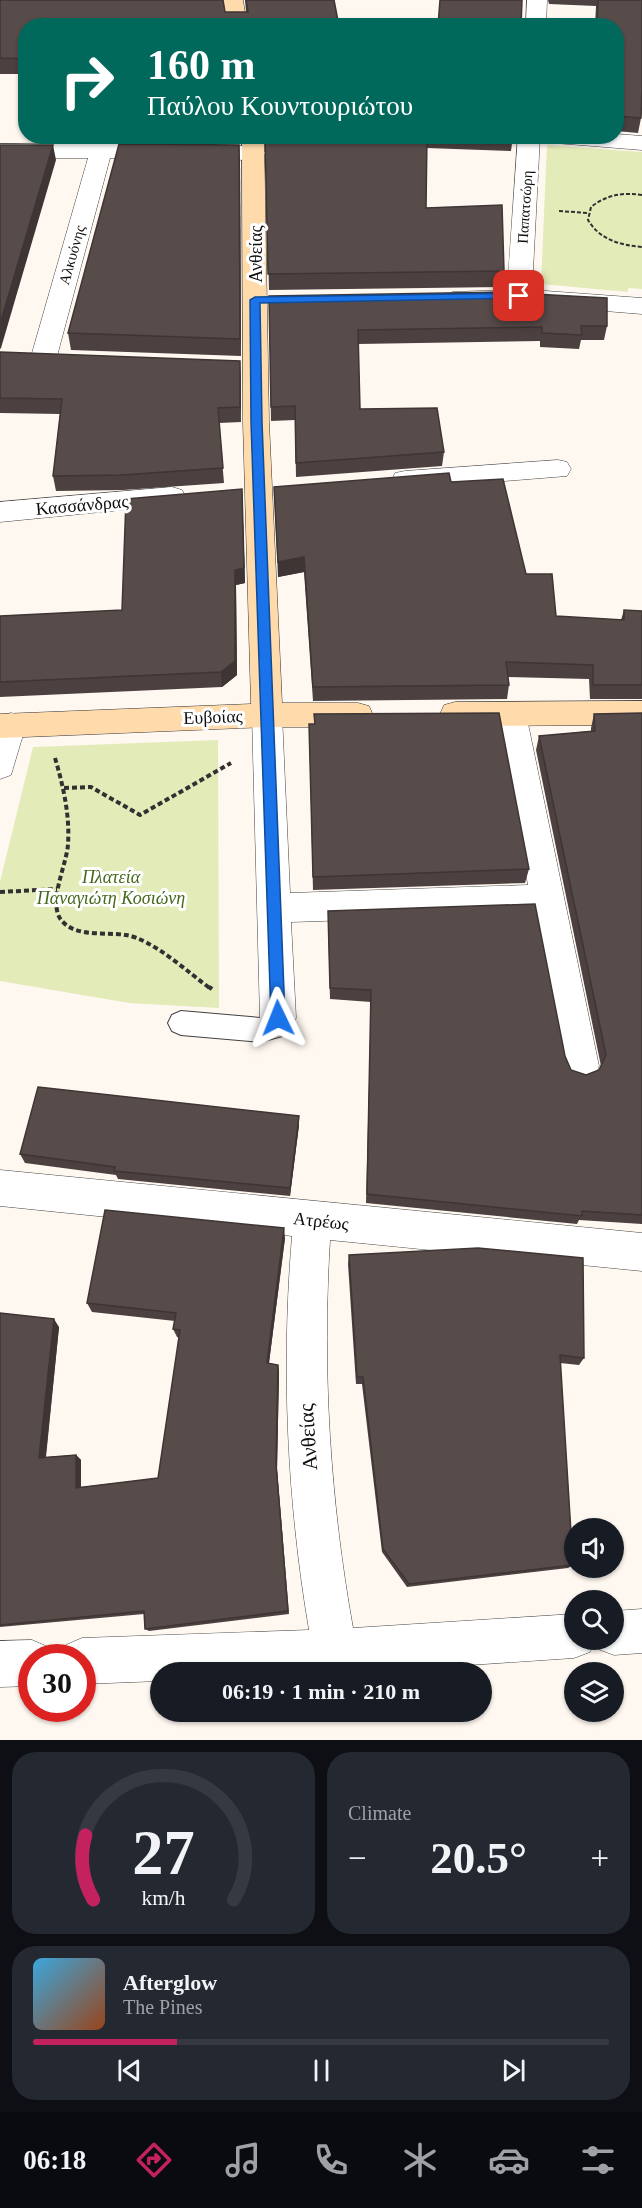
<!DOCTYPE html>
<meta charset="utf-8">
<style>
:root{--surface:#171b24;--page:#242831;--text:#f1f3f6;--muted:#9ea1a6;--line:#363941;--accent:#c4225e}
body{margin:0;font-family:Georgia,serif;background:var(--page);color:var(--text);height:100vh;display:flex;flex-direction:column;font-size:22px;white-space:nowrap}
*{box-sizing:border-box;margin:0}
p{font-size:20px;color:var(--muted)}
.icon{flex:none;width:33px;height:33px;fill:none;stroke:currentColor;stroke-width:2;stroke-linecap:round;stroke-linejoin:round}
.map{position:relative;height:1740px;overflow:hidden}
.drawer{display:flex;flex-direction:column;gap:12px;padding:12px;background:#0d0f14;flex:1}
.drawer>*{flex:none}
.guide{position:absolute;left:18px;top:18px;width:606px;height:126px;border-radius:24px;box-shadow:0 2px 4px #0004;background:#00695c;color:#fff;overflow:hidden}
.fabs{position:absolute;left:564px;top:1518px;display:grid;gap:12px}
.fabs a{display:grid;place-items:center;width:60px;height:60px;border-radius:50%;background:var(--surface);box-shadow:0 2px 4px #0004;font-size:30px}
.speed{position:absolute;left:18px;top:1644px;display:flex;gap:12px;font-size:30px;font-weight:700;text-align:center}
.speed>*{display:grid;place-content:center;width:78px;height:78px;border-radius:50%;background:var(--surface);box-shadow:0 2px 4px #0004;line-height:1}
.speed .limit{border:9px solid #d22;background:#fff;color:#111}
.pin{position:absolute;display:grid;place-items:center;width:51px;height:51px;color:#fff;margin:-26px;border-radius:12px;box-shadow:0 3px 9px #0006}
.me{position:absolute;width:66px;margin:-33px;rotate:358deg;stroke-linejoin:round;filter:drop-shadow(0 0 4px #0008)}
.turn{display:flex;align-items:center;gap:21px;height:126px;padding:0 30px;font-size:27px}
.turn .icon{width:78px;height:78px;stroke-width:2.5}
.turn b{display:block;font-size:42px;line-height:51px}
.big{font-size:45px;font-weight:700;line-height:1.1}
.drawer .card{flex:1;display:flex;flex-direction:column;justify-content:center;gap:9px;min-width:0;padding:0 21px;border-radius:24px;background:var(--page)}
.drawer .dial{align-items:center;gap:0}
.dial svg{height:156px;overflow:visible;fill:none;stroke:var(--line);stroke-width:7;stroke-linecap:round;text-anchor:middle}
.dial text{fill:var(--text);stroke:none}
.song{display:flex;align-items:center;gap:18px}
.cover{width:72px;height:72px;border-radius:9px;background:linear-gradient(135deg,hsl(200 70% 55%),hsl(20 70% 35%))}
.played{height:6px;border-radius:3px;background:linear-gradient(90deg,var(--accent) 25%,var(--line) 25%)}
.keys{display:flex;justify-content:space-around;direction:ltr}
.heat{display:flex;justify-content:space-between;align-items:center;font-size:33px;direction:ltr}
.drawer .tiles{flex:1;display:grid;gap:12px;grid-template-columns:1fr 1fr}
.card:last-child{grid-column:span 2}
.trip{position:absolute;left:150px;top:1662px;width:342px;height:60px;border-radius:30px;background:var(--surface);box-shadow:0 2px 4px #0004;font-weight:700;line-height:60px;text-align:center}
.tabs{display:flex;height:96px;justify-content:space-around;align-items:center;background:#090b0e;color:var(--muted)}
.tabs .icon{width:42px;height:42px}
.tabs .selected{color:var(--accent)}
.tabs b{font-size:27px;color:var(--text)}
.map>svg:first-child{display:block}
.green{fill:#e3ebb9}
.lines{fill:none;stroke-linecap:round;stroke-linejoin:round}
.lane-casing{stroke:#424242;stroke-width:2}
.street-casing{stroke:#424242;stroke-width:1}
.secondary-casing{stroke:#313131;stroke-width:1}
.path-far2{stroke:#313131;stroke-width:2;stroke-dasharray:4 2;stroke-linecap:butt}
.path-far1{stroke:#313131;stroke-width:4;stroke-dasharray:5 3;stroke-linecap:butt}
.path{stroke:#313131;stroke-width:4.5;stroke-dasharray:8 4;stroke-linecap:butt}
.lane{fill:#fff;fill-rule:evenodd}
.street{fill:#fff;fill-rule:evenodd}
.secondary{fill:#ffdbac;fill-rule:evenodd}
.wall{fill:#4c4140}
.shaded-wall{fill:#3e3534}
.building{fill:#584c4b;stroke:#3e3534;stroke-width:1.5}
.route{fill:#1a73e8;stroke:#114b97;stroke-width:1.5}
.labels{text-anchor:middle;stroke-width:6;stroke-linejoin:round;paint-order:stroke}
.far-street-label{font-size:15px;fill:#0f0f0f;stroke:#fff}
.street-label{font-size:18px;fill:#0f0f0f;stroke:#fff}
.park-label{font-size:18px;font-style:italic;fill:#45691c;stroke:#fff}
.near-street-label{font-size:21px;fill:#0f0f0f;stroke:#fff}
</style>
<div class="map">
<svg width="642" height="1740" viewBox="0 0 642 1740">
<rect width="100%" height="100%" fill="#fff8f1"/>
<g class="green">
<polygon points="547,145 642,152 642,289 628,288 628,292 541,284"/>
<polygon points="218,740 219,1008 129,1003 0,981 0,882 33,747"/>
</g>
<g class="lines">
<g class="lane-casing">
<polygon id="lane" points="278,1006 287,1010 291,1018 282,1036 261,1042 181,1035 172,1031 168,1023 172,1015 181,1011 261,1018 265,1018 269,1010"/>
</g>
<g class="street-casing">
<g id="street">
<polygon points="527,0 547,0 546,26 526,26"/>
<polygon points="616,134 642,136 642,150 555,143 547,141 544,136"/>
<polygon points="518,136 540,136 532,290 642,298 642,314 531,305 527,319 518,322 509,319 506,314 506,305 452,302 449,297 452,292 507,290"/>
<polygon points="101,143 254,146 262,148 265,153 262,158 254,160 110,158 56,360 52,366 43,368 34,366 30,360 88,158 0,158 0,144"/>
<polygon points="558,460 567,462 571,469 567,476 405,489 395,487 392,480 395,473 405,471"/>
<polygon points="172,487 182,490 186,497 182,504 0,522 0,502"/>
<polygon points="511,702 522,705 526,714 599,1066 594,1078 581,1083 568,1078 563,1066 534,914 291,922 296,1018 290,1029 278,1034 266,1029 260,1018 252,715 256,706 267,703 278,706 282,715 290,893 528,885 496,714 500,705"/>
<polygon points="11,713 22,716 26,725 11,775 0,779 0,717"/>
<path d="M0,1170L642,1233V1271L330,1240C322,1370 330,1500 353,1628L574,1614V1640H614V1611L642,1609V1653L614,1655L598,1649L595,1640L590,1652L574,1658L365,1672H160V1681L82,1684V1658H61L66,1645L82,1638L309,1630C287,1500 281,1368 292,1236L0,1206Z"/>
<polygon points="32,1640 48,1647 52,1658 32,1658 32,1686 0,1687 0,1641"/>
</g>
</g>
<g class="secondary-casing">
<g id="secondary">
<polygon points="223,0 243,0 247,26 227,26"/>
<polygon points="242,136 264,136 269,422 282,703 358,703 369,706 373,715 369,724 358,727 267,727 0,738 0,714 251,704 243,422"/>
<polygon points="642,701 642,725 455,726 444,723 440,714 444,705 455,702"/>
</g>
</g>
<g class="path-far2">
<path d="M642,195C623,192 606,195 591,207L588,220C600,240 620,245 642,247"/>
<polyline points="559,211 588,213"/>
</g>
<g class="path-far1">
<path d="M55,758C63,785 70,815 68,844C67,865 45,907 64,923C78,937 108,932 126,935C152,939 189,973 211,989"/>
<polyline points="64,788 91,787 140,815 231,763"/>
<polyline points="0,892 57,889"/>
</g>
<polyline class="path" points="209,987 212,989"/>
<use href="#lane" class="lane"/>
<use href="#street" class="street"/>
<use href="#secondary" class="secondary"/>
</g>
<g class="wall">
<polygon points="0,0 225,12 246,12 245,0 334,0 339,26 26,26 26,74 0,74"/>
<polygon points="548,0 642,0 641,118 638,133 616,131 616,26 595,26 596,6 549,4"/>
<polygon points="40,136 63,136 61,141"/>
<polygon points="126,136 241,136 240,143 126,141"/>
<polygon points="265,136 513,136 511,151 427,148 426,208 504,271 502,287 269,290"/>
<polygon points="239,145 240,162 241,356 71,350 68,333"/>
<polygon points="269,296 509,306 519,310 607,326 604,340 581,340 579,349 540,347 540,341 358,344 360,409 444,452 442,466 296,477 295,420 271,421"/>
<polygon points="0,352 240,361 241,422 219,423 224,483 123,490 56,491 53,476 60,414 0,413"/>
<polygon points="451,482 526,574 556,616 621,620 624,610 642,611 642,699 590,699 589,679 508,677 509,685 507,699 313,701 304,572 278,577 274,487"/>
<polygon points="242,489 245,583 236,585 237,675 222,687 0,697 0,616 122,610"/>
<polygon points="642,713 642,1224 579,1220 577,1224 366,1203 371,1002 330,999 328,923 565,1056 571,1070 586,1075 599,1070 601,1066 536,750 539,736 591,731 591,728 594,714"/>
<polygon points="309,724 529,869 525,883 313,890"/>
<polygon points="299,1125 290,1196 118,1179 116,1175 25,1163 20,1154"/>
<polygon points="285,1238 269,1363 278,1365 279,1372 277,1470 289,1614 149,1631 145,1629 144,1614 0,1627 0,1313 59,1327 46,1457 76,1455 81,1460 81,1487 158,1478 179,1338 177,1337 173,1329 175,1321 92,1312 87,1303"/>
<polygon points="349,1255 584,1358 579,1365 560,1363 573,1565 568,1568 407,1587 382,1552 362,1384 356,1384 348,1264"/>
</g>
<g class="shaded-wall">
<polygon points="53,145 56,160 1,348 0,349 0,324"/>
<polygon points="239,145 240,162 241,356 240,339"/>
<polygon points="240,361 241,377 241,422 240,407"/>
<polygon points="242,489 245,583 236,585 237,675 222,687 221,672 235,570"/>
<polygon points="304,557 304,572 278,577 278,562"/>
<polygon points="299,1116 299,1125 290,1196 290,1188"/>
<polygon points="284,1228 285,1238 268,1370 267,1363"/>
<polygon points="54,1319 59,1327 45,1463 39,1458"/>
<polygon points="278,1365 279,1372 277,1470 289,1614 276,1464"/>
<polygon points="76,1455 81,1460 81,1492 76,1488"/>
</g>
<g class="building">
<polygon points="0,0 223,0 225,12 248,12 246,0 334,0 339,26 26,26 26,59 0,58"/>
<polygon points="440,0 522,0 521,26 438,26"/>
<polygon points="598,0 642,0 642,87 641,118 616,116 616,26 597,26"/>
<polygon points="265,136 427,136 426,208 502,205 504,271 268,274"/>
<polygon points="119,144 239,145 240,339 68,333"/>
<polygon points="0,145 53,145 0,324"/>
<polygon points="504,292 509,306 519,310 530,307 534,294 607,298 607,326 581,326 582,335 542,333 542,327 358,330 360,409 437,408 444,452 296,463 295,406 271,407 269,296"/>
<polygon points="0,352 240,361 240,407 218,408 223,468 121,475 53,476 62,399 0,398"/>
<polygon points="449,473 451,482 503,479 526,574 552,574 556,616 624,620 624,610 642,611 642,685 593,685 593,665 506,662 509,685 313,687 304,557 278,562 274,487"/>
<polygon points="242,489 244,568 235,570 235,661 221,672 0,682 0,616 122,610 126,499"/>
<polygon points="499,713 529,869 313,877 309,724 315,724 314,714"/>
<polygon points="642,713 642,1215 582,1211 582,1216 367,1194 371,990 330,988 328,911 535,904 565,1056 571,1070 586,1075 599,1070 606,1055 539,736 595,731 594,714"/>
<polygon points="38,1087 299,1116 290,1188 114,1171 115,1167 20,1154"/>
<polygon points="105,1210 284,1228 267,1363 278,1365 276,1464 288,1611 145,1629 144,1611 0,1625 0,1313 54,1319 39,1458 76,1455 76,1488 158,1478 180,1330 173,1329 176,1313 87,1303"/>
<polygon points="478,1248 583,1258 584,1358 560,1355 573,1565 409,1584 383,1549 363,1377 357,1377 349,1255"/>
</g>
<polygon class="route" points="519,293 523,294 523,298 260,303 262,422 285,1018 278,1025 271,1018 251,422 250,300 255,297"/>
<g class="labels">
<g class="far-street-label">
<text transform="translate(525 207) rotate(-86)" y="5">Παπατσώρη</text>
<text transform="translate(72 255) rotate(-74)" y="5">Αλκυόνης</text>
</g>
<g class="street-label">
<text transform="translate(256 254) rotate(-90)" y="6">Ανθείας</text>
<text transform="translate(82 505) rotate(-5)" y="6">Κασσάνδρας</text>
<text transform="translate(213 717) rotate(-2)" y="6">Ευβοίας</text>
<text transform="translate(321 1221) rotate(6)" y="6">Ατρέως</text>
</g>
<g class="park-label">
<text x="111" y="883">Πλατεία<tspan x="111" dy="21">Παναγιώτη Κοσιώνη</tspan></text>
</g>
<g class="near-street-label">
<text transform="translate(308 1437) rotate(-94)" y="7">Ανθείας</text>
</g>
</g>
</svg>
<div class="fabs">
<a><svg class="icon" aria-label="sound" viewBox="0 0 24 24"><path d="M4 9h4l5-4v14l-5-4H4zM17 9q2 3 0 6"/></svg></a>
<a><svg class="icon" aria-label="search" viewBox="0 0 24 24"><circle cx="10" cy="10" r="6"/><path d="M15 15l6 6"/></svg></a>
<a><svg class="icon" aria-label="layers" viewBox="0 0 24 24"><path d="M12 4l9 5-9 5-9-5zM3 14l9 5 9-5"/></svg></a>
</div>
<div class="speed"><div class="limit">30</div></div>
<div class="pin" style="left:519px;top:296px;background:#d93025"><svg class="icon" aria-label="arrive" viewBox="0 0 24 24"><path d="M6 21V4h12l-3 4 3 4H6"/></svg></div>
<svg class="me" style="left:278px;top:1018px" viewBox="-20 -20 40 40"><path d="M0-17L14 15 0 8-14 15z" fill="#1a73e8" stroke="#fff" stroke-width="4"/></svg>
<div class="trip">06:19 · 1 min · 210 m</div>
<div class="guide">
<div class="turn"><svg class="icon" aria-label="right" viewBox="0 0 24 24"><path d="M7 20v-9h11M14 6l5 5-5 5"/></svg><div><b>160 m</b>Παύλου Κουντουριώτου</div></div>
</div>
</div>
<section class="drawer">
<div class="tiles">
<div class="card dial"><svg viewBox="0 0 100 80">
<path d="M14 69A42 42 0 1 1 86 69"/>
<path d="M14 69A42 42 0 0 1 10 36" stroke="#c4225e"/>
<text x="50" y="56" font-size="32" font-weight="700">27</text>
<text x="50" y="72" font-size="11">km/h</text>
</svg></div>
<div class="card"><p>Climate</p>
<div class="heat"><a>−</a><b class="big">20.5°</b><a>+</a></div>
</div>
<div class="card">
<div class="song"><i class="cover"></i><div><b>Afterglow</b><p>The Pines</p></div></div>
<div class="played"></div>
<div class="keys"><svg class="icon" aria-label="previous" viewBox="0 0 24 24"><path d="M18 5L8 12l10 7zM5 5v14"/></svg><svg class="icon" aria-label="pause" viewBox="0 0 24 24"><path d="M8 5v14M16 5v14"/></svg><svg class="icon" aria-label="next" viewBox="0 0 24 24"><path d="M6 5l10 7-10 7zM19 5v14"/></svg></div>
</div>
</div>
</section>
<nav class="tabs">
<b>06:18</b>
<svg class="icon selected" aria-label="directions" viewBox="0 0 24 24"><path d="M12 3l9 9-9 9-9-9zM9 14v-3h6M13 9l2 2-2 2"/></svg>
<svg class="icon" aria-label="music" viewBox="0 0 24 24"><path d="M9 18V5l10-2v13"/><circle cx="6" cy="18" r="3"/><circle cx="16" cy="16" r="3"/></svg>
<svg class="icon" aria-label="phone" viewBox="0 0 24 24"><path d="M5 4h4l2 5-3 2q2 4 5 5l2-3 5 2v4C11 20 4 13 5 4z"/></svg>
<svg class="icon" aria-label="climate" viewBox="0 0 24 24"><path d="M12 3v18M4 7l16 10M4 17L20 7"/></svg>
<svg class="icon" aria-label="car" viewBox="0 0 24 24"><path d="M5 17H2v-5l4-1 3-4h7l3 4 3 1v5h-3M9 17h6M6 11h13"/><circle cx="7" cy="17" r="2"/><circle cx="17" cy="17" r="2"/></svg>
<svg class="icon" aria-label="filters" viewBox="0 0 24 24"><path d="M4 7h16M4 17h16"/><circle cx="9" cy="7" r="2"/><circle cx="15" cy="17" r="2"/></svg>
</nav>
